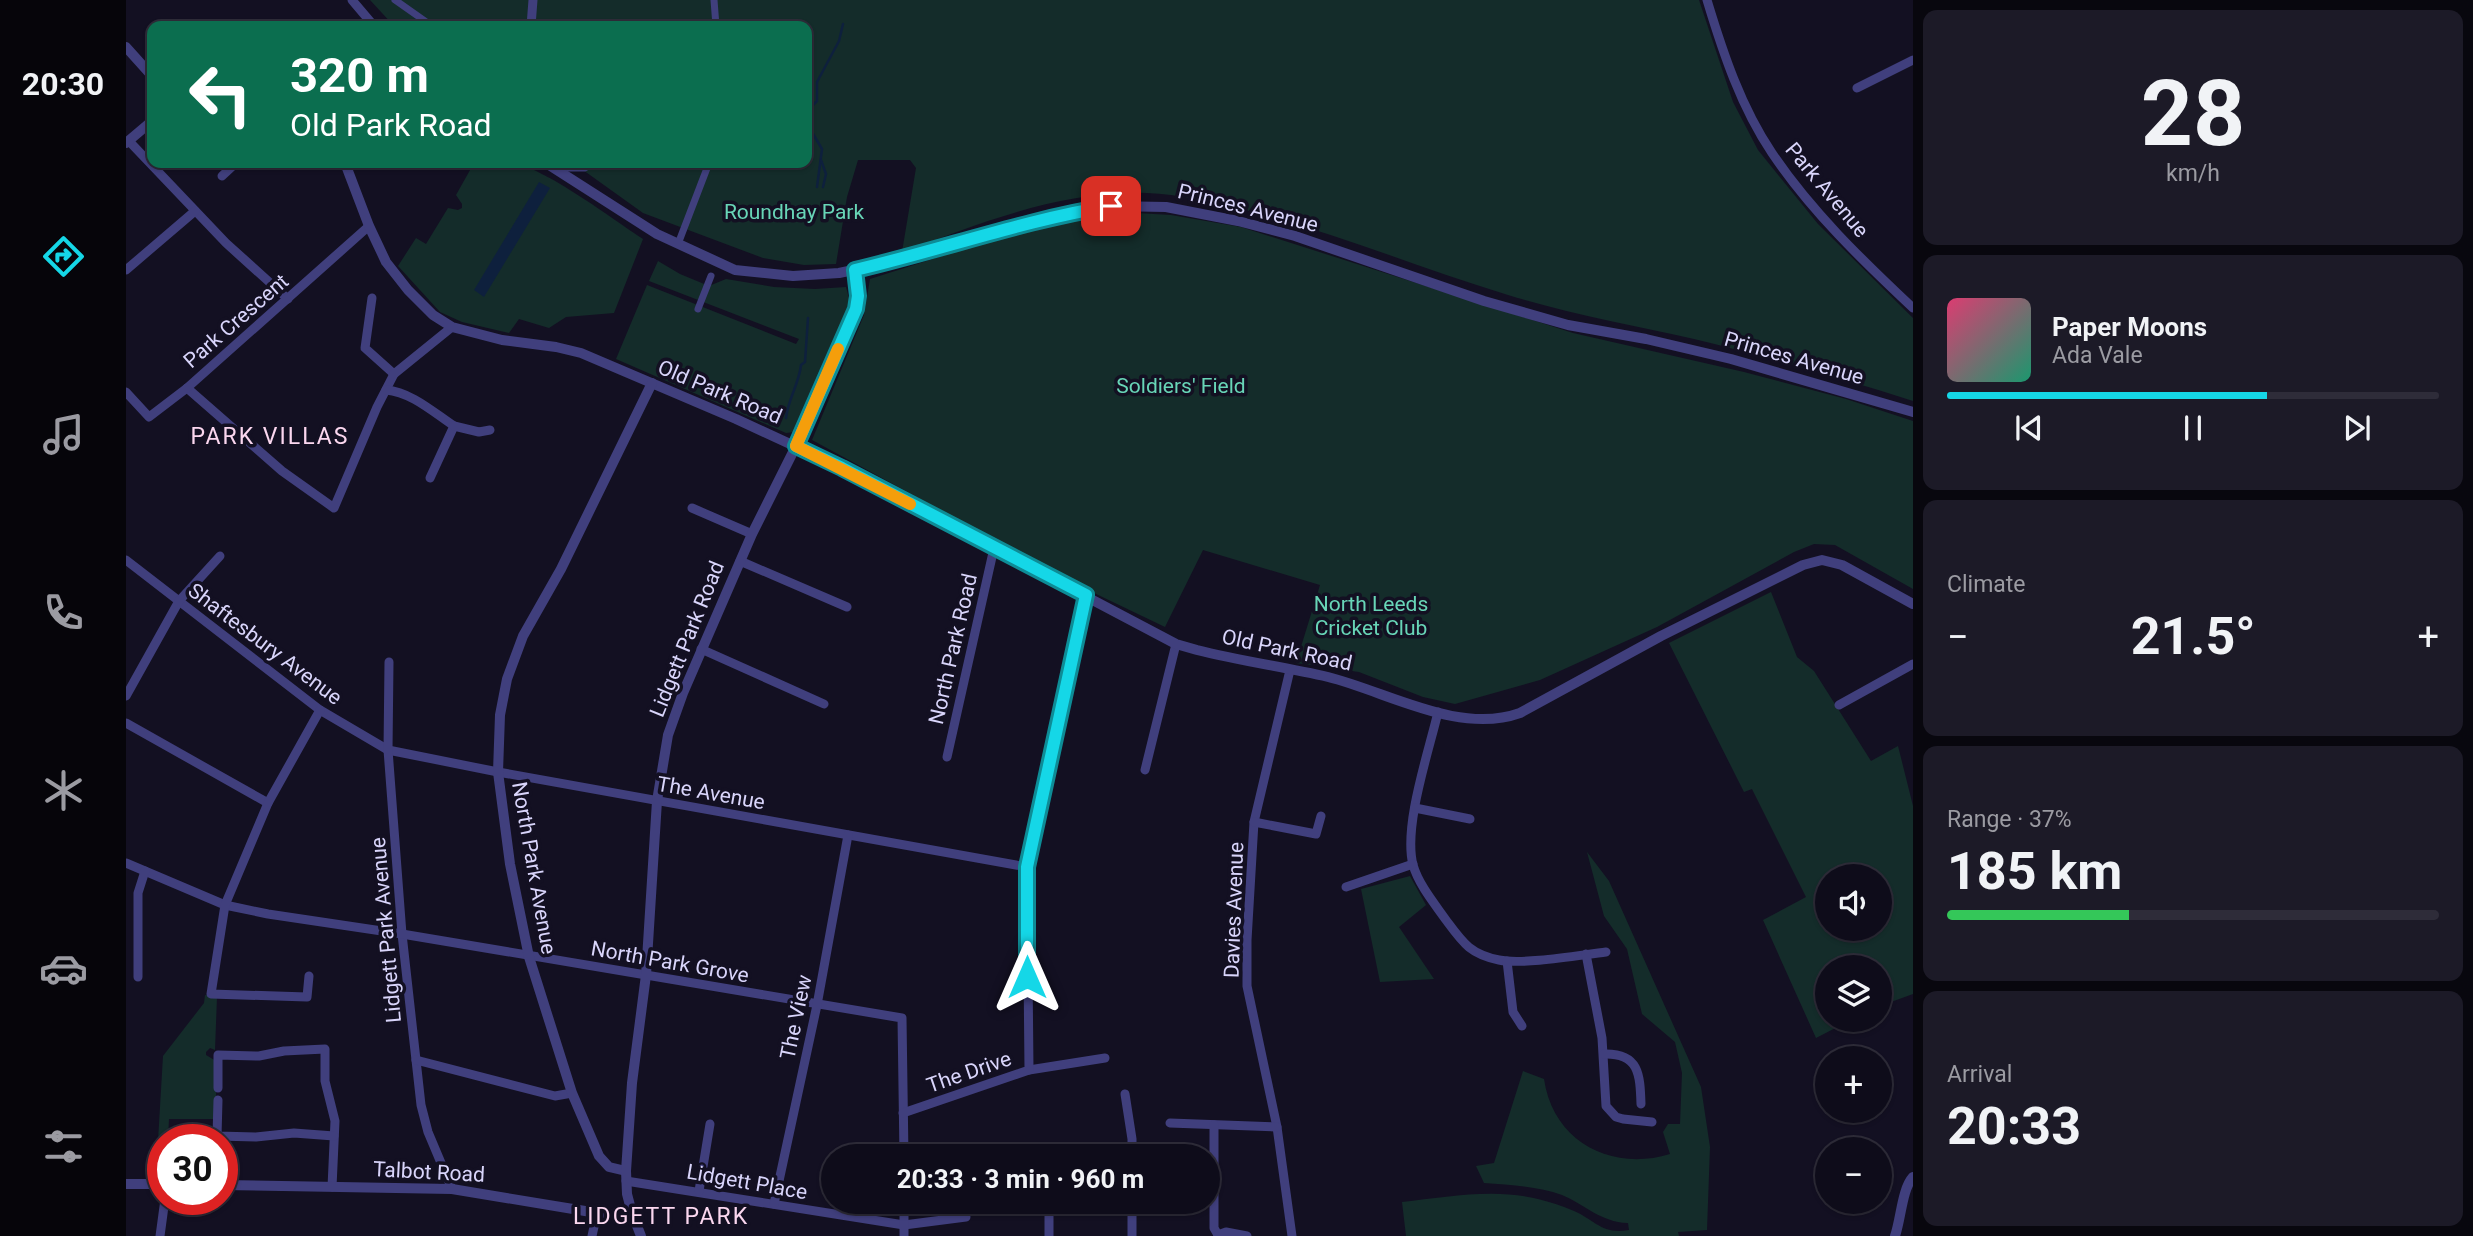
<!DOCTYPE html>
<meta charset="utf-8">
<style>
:root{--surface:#0e0c1a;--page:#1c1a27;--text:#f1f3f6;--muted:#9b9ba2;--line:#2e2c39;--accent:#15d7e7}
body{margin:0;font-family:Roboto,sans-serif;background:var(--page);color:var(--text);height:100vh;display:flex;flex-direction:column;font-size:26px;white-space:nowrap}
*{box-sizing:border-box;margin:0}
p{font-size:23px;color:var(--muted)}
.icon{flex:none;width:38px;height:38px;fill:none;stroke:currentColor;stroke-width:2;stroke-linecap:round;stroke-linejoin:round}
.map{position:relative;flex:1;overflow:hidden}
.side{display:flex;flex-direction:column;gap:10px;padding:10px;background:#08070e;width:560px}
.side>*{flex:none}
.top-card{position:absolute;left:21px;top:21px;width:665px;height:147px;border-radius:14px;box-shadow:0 2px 5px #0004,0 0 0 2px var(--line);background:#0b6e4f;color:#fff;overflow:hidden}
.tools{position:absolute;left:1689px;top:864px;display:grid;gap:14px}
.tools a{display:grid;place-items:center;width:77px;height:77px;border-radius:50%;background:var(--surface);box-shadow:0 2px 5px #0004,0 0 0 2px var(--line);font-size:35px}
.speed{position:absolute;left:21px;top:1124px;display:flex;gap:14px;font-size:35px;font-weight:700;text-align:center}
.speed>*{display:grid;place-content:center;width:91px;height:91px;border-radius:50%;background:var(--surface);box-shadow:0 2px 5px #0004,0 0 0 2px var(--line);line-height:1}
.speed .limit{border:10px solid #d22;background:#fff;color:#111}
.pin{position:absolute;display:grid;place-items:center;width:60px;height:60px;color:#fff;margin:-30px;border-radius:14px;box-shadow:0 4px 10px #0006}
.me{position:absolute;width:77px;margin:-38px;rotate:0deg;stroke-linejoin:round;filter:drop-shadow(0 0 5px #0008)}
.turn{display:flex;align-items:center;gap:24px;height:147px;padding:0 28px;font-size:32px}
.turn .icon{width:91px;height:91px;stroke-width:2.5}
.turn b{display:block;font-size:49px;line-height:60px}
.big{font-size:52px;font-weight:700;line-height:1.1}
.side .widget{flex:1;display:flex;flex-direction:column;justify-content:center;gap:10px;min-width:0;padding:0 24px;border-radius:14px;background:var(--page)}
.side .dial{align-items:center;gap:0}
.dial b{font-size:91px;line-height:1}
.song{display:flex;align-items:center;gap:21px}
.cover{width:84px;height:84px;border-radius:10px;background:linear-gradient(135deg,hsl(340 70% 55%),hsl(160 70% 35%))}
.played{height:7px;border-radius:4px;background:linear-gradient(90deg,var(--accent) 65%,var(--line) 65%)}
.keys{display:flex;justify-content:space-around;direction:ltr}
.heat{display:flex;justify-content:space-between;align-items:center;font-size:38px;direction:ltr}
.charge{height:10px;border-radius:5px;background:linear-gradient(90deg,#34c759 37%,var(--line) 0)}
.trip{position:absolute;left:695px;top:1144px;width:399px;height:70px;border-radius:35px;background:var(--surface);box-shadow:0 2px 5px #0004,0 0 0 2px var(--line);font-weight:700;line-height:70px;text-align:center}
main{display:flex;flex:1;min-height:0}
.tab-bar{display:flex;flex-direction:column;width:126px;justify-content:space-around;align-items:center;background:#06050a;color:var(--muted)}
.tab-bar .icon{width:49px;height:49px}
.tab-bar .on{color:var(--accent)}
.tab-bar b{font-size:32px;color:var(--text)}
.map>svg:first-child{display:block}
.green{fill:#142c2a;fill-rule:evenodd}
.water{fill:#0e203d}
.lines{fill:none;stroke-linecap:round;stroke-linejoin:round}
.stream{stroke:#0e203d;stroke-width:2.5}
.pedestrian{stroke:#403f7d;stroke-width:7}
.minor{stroke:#403f7d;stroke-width:9}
.tertiary{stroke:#403f7d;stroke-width:10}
.route-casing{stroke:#0e8c96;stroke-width:18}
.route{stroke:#15d7e7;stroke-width:12}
.slow{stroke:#f59e0b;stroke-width:12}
.labels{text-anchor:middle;stroke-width:7;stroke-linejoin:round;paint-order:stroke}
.street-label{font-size:21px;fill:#d9d5fb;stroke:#131022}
.park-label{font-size:21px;fill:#68d5b7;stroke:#131022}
.neighbourhood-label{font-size:23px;letter-spacing:2px;fill:#fbd7ef;stroke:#131022}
</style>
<main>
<nav class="tab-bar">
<b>20:30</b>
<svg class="icon on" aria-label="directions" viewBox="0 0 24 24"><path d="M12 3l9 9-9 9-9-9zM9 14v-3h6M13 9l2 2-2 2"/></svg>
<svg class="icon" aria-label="music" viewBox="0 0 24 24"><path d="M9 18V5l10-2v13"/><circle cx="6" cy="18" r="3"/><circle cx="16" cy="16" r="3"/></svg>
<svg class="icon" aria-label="phone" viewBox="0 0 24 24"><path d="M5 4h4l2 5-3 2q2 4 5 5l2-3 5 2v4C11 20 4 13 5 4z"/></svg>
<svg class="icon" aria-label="climate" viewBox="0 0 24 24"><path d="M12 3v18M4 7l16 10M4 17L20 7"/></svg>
<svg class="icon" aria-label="car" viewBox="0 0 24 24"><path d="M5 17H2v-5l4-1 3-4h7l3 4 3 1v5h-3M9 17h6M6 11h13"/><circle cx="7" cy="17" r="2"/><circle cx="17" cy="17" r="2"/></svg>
<svg class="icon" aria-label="filters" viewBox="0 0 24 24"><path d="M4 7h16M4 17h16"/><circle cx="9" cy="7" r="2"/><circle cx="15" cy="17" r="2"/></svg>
</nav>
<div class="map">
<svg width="1787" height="1236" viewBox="0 0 1787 1236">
<rect width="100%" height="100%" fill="#131022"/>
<g class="green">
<path d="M244,0H1573L1607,102L1632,150L1692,224L1787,318V401C1714,378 1642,357 1568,339C1506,325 1444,314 1382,295C1293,268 1206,231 1115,209C1085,202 1053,194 1021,193C936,190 855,223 776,252L790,168L784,160H732L721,197L710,264L678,265L637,258L517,213L450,165V163H681V26H268Z"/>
<path d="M348,163C361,163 374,161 386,163C418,167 488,220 517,239L488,313L440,317L423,328L393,319L383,333L336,322L314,312L272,266L290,238L300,244L322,208L332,210L336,208V204L330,195Z"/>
<polygon points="993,212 1045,215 1115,227 1447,333 1618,372 1720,399 1787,421 1787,589 1709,545 1688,544 1668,552 1531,627 1414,680 1329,704 1297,697 1233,672 1170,663 1194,585 1077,550 1039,627 966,592 686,440 738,315 744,279 910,226"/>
<polygon points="532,261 554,274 583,286 600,279 648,287 689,289 720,287 724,302 668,432 660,433 490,359 521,285 670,344 673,339 523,281"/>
<path d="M1645,592L1671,657L1688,671L1745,761L1772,746L1787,806V994L1754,1006V968H1701V1020H1725L1690,1038L1637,920L1680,897L1626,789L1618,792L1543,643ZM1701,877H1754V929H1701Z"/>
<path d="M1461,852L1483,881L1575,1087L1584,1147L1581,1230L1552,1232L1553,1236H1280L1276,1202C1321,1197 1368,1188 1412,1199C1424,1202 1437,1206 1448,1211C1469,1220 1476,1235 1503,1230L1502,1223C1474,1222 1460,1205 1436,1195C1412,1186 1384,1185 1358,1183L1350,1166L1368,1163L1397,1071L1418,1079C1427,1142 1486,1172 1544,1154L1537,1132L1542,1124H1554L1556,1073L1549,1042L1516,1014L1501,949L1478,916Z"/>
<polygon points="1284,876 1300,905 1273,927 1308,979 1254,982 1235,889"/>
<polygon points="79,995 91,997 89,1050 84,1048 80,1052 80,1055 90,1061 90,1119 43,1119 42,1139 37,1139 37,1175 30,1175 37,1056 78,1003"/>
</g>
<polygon class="water" points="413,182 424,188 358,297 348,290"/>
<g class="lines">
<g class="stream">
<polyline points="681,111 691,101 691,82 713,41 717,24"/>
<polyline points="681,118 683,127 696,149 691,187"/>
<polyline points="695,160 700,174 697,187"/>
<path d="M660,418C662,399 673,384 675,365L679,362L682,318"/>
</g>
<g class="pedestrian">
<polyline points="269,0 306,26"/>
<polyline points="588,0 590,26"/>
<polyline points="442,168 459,168 466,163"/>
<polyline points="552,244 583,163"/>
<polyline points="572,309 585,276"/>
</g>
<g class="minor">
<polyline points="226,0 248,26"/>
<path d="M1581,0C1597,53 1615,107 1646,153C1685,211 1736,260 1787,308"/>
<polyline points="405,26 407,0"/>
<polyline points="1731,88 1787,60"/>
<polyline points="3,141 100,243 162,299"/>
<polyline points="96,176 110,163"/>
<polyline points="0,270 69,211"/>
<polyline points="246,298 239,348 268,374"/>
<polyline points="61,388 156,471 208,508 251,407 268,374 326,327"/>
<path d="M260,390C285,392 307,412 328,426L304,478"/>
<polyline points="0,392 23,417 61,388 243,226"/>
<polyline points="328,426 353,432 364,430"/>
<polyline points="566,508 626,534"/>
<polyline points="0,560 194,710 262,750 372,772 901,867"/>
<polyline points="614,561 721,607"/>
<polyline points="575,649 698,704"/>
<polyline points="263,662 262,750 276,934 295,1105 302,1132 326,1189"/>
<polyline points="1164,670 1128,822 1121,940 1121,986 1151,1127 1166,1236"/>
<polyline points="0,696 53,601 94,556"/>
<polyline points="1713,705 1787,664"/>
<path d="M1312,712C1303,751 1277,826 1287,865C1293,885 1308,903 1320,920C1337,943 1344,954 1373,960C1398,965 1454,955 1480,952"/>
<polyline points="0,723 142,803"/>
<polyline points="821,757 868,548"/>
<polyline points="1019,770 1050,644"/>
<polyline points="1289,808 1344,819"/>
<polyline points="1128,822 1190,834 1195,816"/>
<polyline points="0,863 99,905 142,914 276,934 776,1018 778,1157"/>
<polyline points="1220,887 1287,864"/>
<polyline points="1460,954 1476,1038 1480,1106 1490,1117 1497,1119 1526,1122"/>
<polyline points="1381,961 1387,1012 1396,1026"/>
<polyline points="183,976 181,997 85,994 99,905 142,803 194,710"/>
<polyline points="12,977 12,893 19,871"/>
<path d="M1478,1054C1513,1053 1514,1074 1515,1104"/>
<polyline points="290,1060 429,1096 446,1093"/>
<polyline points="903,1070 979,1058"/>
<polyline points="92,1088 92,1055 133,1056 158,1051 199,1049 199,1081 209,1121 206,1187"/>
<polyline points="999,1094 1006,1139 1006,1157"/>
<polyline points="92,1100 91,1136 130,1137 168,1133 208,1136"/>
<polyline points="777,1113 903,1070 901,867 960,595"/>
<polyline points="1044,1123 1151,1127"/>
<polyline points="1088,1125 1088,1228 1092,1235"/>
<polyline points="500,1181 778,1225 840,1217"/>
<polyline points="573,1191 584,1124"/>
<polyline points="778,1202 778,1236"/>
<polyline points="1006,1202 1006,1236"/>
<polyline points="648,1204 691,1005 722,835"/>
<polyline points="1092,1235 1100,1232 1121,1236"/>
<polyline points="34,1236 39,1199"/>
<polyline points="466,1236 471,1213"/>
<polyline points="923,1236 923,1202"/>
</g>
<g class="tertiary">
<polyline points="0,47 26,76"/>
<polyline points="0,143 26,121"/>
<path d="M219,163L243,226L260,262L282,290L307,315L326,327L376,340L430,347L455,353L610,419L716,468L1050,644L1071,650C1114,661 1159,667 1202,677C1262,692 1333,735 1394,713L1535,636L1677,565L1696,560L1716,565L1787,604"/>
<polyline points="420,163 531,234 609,270 667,276 713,273 775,260 930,215 985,206 1040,207 1112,221 1169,236 1358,301 1442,325 1520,339 1605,359 1787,412"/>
<polyline points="500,1171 483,1167 473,1156 446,1093 403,957 384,864 372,772 374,715 381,679 397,636 435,569 526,383"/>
<polyline points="0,1184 37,1184"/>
<polyline points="96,1185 326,1189 459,1211 486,1215 506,1213"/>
<polyline points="515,1236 506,1213 501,1194 500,1171 506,1083 520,975 531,801 542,735 557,693 626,534 670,446 730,309 732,296 729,270"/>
<path d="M1769,1236C1775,1219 1776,1189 1787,1177"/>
</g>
</g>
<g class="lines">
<g class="route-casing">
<path id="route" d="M901,977V867L960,595L716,468L670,446L730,309L732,296L729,270C815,250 898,220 985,206"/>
</g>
<use href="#route" class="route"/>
<polyline class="slow" points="712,349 670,446 784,504"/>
</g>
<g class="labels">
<g class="street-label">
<text transform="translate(1701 190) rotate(50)" y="7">Park Avenue</text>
<text transform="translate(1122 208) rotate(14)" y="7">Princes Avenue</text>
<text transform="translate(110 321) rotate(-41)" y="7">Park Crescent</text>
<text transform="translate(1668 358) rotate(16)" y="7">Princes Avenue</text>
<text transform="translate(594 392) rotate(23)" y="7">Old Park Road</text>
<text transform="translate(561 639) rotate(-68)" y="7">Lidgett Park Road</text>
<text transform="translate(139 644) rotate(37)" y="7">Shaftesbury Avenue</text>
<text transform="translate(827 649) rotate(-77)" y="7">North Park Road</text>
<text transform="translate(1161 650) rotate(12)" y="7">Old Park Road</text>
<text transform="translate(585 793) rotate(10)" y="7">The Avenue</text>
<text transform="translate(408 868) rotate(80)" y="7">North Park Avenue</text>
<text transform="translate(1108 910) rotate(-88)" y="7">Davies Avenue</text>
<text transform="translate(260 930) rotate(-95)" y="7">Lidgett Park Avenue</text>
<text transform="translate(544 962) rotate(10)" y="7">North Park Grove</text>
<text transform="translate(670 1017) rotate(-78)" y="7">The View</text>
<text transform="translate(843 1072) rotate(-19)" y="7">The Drive</text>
<text transform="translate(303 1172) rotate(3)" y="7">Talbot Road</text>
<text transform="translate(621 1182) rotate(10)" y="7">Lidgett Place</text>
</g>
<g class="park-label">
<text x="668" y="219">Roundhay Park</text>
<text x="1055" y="393">Soldiers' Field</text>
<text x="1245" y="611">North Leeds<tspan x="1245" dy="24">Cricket Club</tspan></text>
</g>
<g class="neighbourhood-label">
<text x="144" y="444">PARK VILLAS</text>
<text x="535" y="1224">LIDGETT PARK</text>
</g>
</g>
</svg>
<div class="tools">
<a><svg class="icon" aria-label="sound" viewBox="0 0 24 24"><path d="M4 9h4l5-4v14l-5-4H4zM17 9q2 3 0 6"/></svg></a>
<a><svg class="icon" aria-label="layers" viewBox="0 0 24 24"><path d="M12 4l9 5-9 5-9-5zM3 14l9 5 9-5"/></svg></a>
<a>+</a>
<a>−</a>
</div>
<div class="speed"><div class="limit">30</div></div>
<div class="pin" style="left:985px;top:206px;background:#d93025"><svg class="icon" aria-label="arrive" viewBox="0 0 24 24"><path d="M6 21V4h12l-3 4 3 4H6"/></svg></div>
<svg class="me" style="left:901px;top:977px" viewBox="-20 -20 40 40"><path d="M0-17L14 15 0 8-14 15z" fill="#15d7e7" stroke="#fff" stroke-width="4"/></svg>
<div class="trip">20:33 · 3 min · 960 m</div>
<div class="top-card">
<div class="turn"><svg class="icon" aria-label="left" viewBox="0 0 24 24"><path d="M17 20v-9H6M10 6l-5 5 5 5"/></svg><div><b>320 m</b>Old Park Road</div></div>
</div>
</div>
<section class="side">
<div class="widget dial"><b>28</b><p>km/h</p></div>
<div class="widget">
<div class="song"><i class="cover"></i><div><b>Paper Moons</b><p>Ada Vale</p></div></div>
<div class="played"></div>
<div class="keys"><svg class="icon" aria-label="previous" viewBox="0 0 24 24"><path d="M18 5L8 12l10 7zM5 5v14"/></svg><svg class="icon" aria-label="pause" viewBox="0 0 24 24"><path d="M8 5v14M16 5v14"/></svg><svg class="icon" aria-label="next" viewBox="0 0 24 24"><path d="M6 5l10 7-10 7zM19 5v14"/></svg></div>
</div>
<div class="widget"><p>Climate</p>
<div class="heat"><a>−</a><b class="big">21.5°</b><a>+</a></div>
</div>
<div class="widget"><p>Range · 37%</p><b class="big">185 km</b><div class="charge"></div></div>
<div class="widget"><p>Arrival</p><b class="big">20:33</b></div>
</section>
</main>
